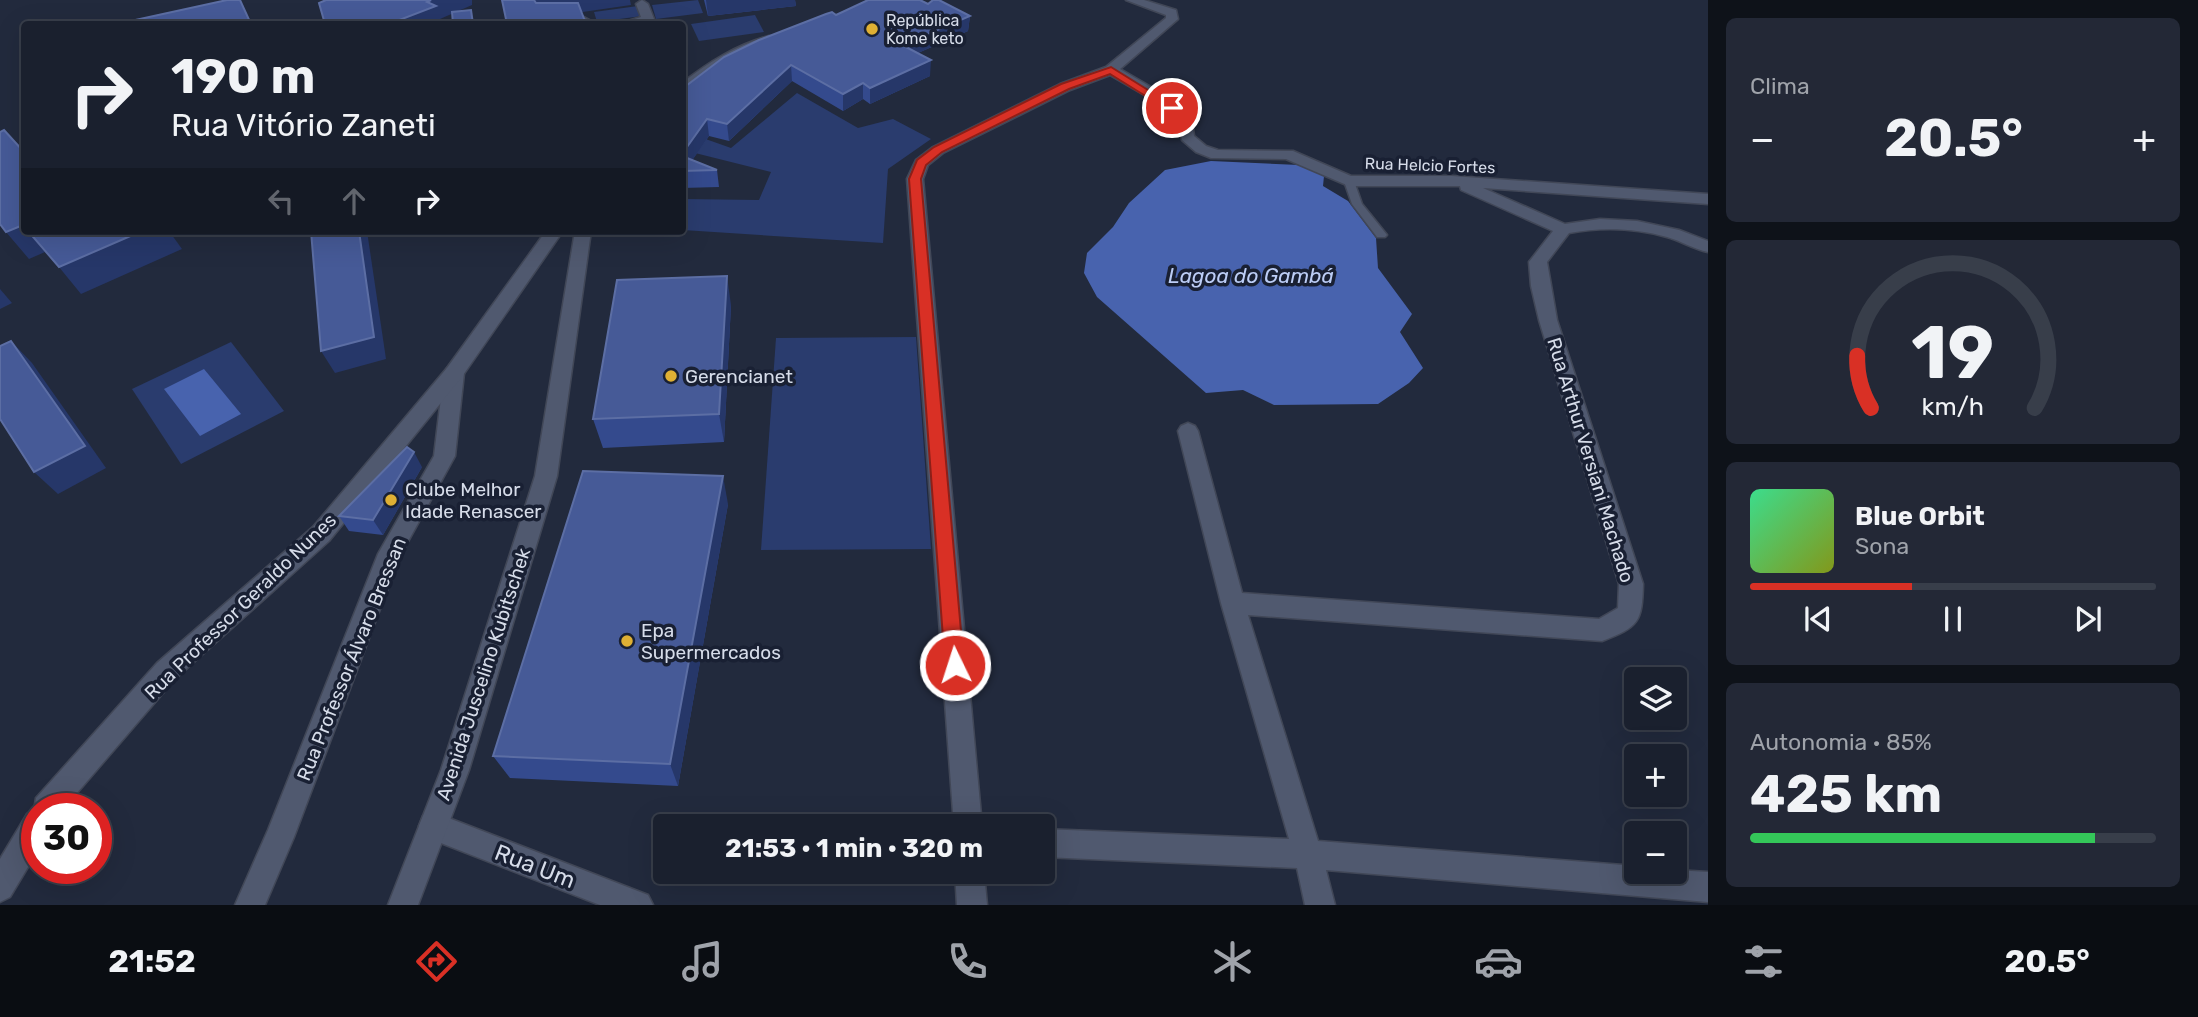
<!DOCTYPE html>
<html lang="pt">
<meta charset="utf-8">
<style>
:root{--surface:#1a202e;--page:#232836;--text:#f1f3f6;--muted:#9fa3aa;--line:#383e4a;--accent:#d93025}
body{margin:0;font-family:Rubik,sans-serif;background:var(--page);color:var(--text);height:100vh;display:flex;flex-direction:column;font-size:26px;white-space:nowrap}
*{box-sizing:border-box;margin:0}
p{font-size:23px;color:var(--muted)}
.icon{flex:none;width:38px;height:38px;fill:none;stroke:currentColor;stroke-width:2;stroke-linecap:round;stroke-linejoin:round}
.map{position:relative;flex:1;overflow:hidden}
.panel{display:flex;flex-direction:column;gap:18px;padding:18px;background:#0e1219;width:490px}
.panel>*{flex:none}
.guide{position:absolute;left:21px;top:21px;width:665px;height:214px;border-radius:7px;box-shadow:0 7px 28px #0002,0 0 0 2px var(--line);background:#1a202e;color:var(--text);overflow:hidden}
.controls{position:absolute;left:1624px;top:667px;display:grid;gap:14px}
.controls a{display:grid;place-items:center;width:63px;height:63px;border-radius:7px;background:var(--surface);box-shadow:0 7px 28px #0002,0 0 0 2px var(--line);font-size:35px}
.speed{position:absolute;left:21px;top:793px;display:flex;gap:14px;font-size:35px;font-weight:700;text-align:center}
.speed>*{display:grid;place-content:center;width:91px;height:91px;border-radius:50%;background:var(--surface);box-shadow:0 7px 28px #0002,0 0 0 2px var(--line);line-height:1}
.speed .limit{border:10px solid #d22;background:#fff;color:#111}
.pin{position:absolute;display:grid;place-items:center;width:60px;height:60px;color:#fff;margin:-30px;border:4px solid #fff;border-radius:50%;box-shadow:0 2px 7px #0007}
.me{position:absolute;width:77px;margin:-38px;rotate:356deg;stroke-linejoin:round;filter:drop-shadow(0 0 5px #0008)}
.turn{display:flex;align-items:center;gap:24px;height:147px;padding:0 35px;font-size:32px}
.turn .icon{width:91px;height:91px;stroke-width:2.5}
.turn b{display:block;font-size:49px;line-height:60px}
.lanes{display:flex;align-items:center;height:66px;padding:0 35px;background:#0003;justify-content:center;gap:35px;direction:ltr}
.lanes .off{opacity:.35}
.big{font-size:52px;font-weight:700;line-height:1.1}
.panel .tile{flex:1;display:flex;flex-direction:column;justify-content:center;gap:10px;min-width:0;padding:0 24px;border-radius:10px;background:var(--page)}
.panel .dial{align-items:center;gap:0}
.dial svg{height:182px;overflow:visible;fill:none;stroke:var(--line);stroke-width:7;stroke-linecap:round;text-anchor:middle}
.dial text{fill:var(--text);stroke:none}
.song{display:flex;align-items:center;gap:21px}
.cover{width:84px;height:84px;border-radius:10px;background:linear-gradient(135deg,hsl(150 70% 55%),hsl(70 70% 35%))}
.played{height:7px;border-radius:4px;background:linear-gradient(90deg,var(--accent) 40%,var(--line) 40%)}
.keys{display:flex;justify-content:space-around;direction:ltr}
.heat{display:flex;justify-content:space-between;align-items:center;font-size:38px;direction:ltr}
.charge{height:10px;border-radius:5px;background:linear-gradient(90deg,#34c759 85%,var(--line) 0)}
.trip{position:absolute;left:653px;top:814px;width:402px;height:70px;border-radius:7px;background:var(--surface);box-shadow:0 7px 28px #0002,0 0 0 2px var(--line);font-weight:700;line-height:70px;text-align:center}
.menu{display:flex;height:112px;justify-content:space-around;align-items:center;background:#0a0d12;color:var(--muted)}
.menu .icon{width:49px;height:49px}
.menu .selected{color:var(--accent)}
.menu b{font-size:32px;color:var(--text)}
main{display:flex;flex:1;min-height:0}
.map>svg:first-child{display:block}
.green{fill:#2a3c6e}
.water{fill:#4863ae}
.lines{fill:none;stroke-linecap:round;stroke-linejoin:round}
.service-casing{stroke:#414757;stroke-width:3}
.pedestrian-casing{stroke:#414757;stroke-width:3}
.minor-casing{stroke:#414757;stroke-width:3}
.tertiary-casing{stroke:#414757;stroke-width:3}
.service{fill:#50596f;fill-rule:evenodd}
.pedestrian{fill:#50596f;fill-rule:evenodd}
.minor{fill:#50596f;fill-rule:evenodd}
.tertiary{fill:#50596f;fill-rule:evenodd}
.wall{fill:#344a8d}
.shaded-wall{fill:#263769}
.building{fill:#465a97;stroke:#5c6ea4;stroke-width:2}
.route{fill:#d93025;stroke:#8d1f18;stroke-width:2}
.poi-dot{fill:#dfb034;stroke:#192033;stroke-width:2.5}
.labels{text-anchor:middle;stroke-width:7;stroke-linejoin:round;paint-order:stroke}
.far-poi-label{font-size:16px;fill:#d6dce9;stroke:#192033;text-anchor:start}
.far-street-label{font-size:16px;fill:#d6dce9;stroke:#192033}
.poi-label{font-size:19px;fill:#d6dce9;stroke:#192033;text-anchor:start}
.street-label{font-size:19px;fill:#d6dce9;stroke:#192033}
.water-label{font-size:21px;font-style:italic;fill:#bccdf6;stroke:#192033}
.near-street-label{font-size:23px;fill:#d6dce9;stroke:#192033}
</style>
<main>
<div class="map">
<svg width="1708" height="905" viewBox="0 0 1708 905">
<rect width="100%" height="100%" fill="#222a3d"/>
<g class="green">
<polygon points="698,0 703,13 656,19 652,5"/>
<polygon points="638,6 642,16 597,22 594,12"/>
<polygon points="755,15 764,32 699,41 691,24"/>
<polygon points="797,93 858,128 893,119 931,139 888,169 883,243 683,230 682,199 759,200 771,172 683,150 683,131 731,148"/>
<polygon points="916,337 931,549 761,550 776,338"/>
<polygon points="231,342 284,411 181,464 132,389"/>
</g>
<g class="water">
<polygon points="1211,161 1299,165 1324,176 1323,186 1348,201 1376,238 1378,268 1412,314 1400,332 1423,368 1409,383 1378,404 1274,405 1243,390 1206,393 1097,297 1084,273 1087,253 1113,227 1129,203 1165,170"/>
<polygon points="204,369 241,414 200,436 164,389"/>
</g>
<g class="lines">
<g class="service-casing">
<polygon id="service" points="1349,178 1354,181 1362,204 1387,235 1385,237 1377,237 1352,204 1344,181"/>
</g>
<g class="pedestrian-casing">
<g id="pedestrian">
<polygon points="642,0 648,4 654,19 644,24 627,24 628,21 641,17 636,4"/>
<polygon points="580,15 597,24 542,24 548,20"/>
</g>
</g>
<g class="minor-casing">
<g id="minor">
<path d="M1126,0H1144L1176,10L1178,19L1120,69L1163,94L1191,115L1194,136L1206,146L1218,150L1293,151L1351,176H1452L1708,194V204L1483,188L1565,224L1600,219L1637,221L1679,230L1708,241V252C1694,249 1681,241 1667,237C1635,228 1601,227 1569,233L1547,262L1557,320L1643,584C1642,622 1639,627 1602,641L1248,615L1318,841L1636,866V872L1675,870L1708,872V902L1326,870L1335,905H1305L1297,868L1043,857V829L1289,839L1221,603L1178,431L1181,426L1188,423L1195,426L1198,431L1242,593L1599,619L1618,608L1619,584L1539,320L1531,286L1529,262L1553,231L1461,190L1460,186H1349L1286,159L1211,158L1196,152L1182,140L1179,120L1153,100L1110,75L1070,90L943,153L928,165L923,179L982,826H954L907,179L916,160L933,147L1060,84L1106,67L1166,18V15Z"/>
<polygon points="454,366 461,368 464,373 455,456 400,556 294,837 265,905 235,905 268,830 378,554 434,456 444,373 447,368"/>
<polygon points="433,812 648,895 653,905 600,905 423,836 419,826 423,816"/>
<polygon points="955,872 984,872 987,905 957,905"/>
</g>
</g>
<g class="tertiary-casing">
<g id="tertiary">
<path d="M769,36L774,37V43L738,57L682,94V83C709,62 736,45 769,36Z"/>
<polygon points="546,231 563,231 461,378 329,541 175,679 64,808 37,808 37,852 10,897 0,902 0,859 27,814 34,811 36,798 157,663 313,527 447,368"/>
<polygon points="575,231 591,231 557,476 469,770 418,905 388,905 441,770 535,476"/>
</g>
</g>
<use href="#service" class="service"/>
<use href="#pedestrian" class="pedestrian"/>
<use href="#minor" class="minor"/>
<use href="#tertiary" class="tertiary"/>
</g>
<g class="wall">
<polygon points="704,0 795,0 796,6 708,16"/>
<polygon points="928,4 970,16 968,31 918,53 930,76 870,104 863,99 843,111 792,81 729,141 709,136 692,160 717,170 719,187 682,188 682,89 836,15"/>
<polygon points="731,305 724,442 603,448 593,419"/>
<polygon points="422,467 383,535 349,531 339,516"/>
<polygon points="728,504 678,786 510,778 493,756"/>
</g>
<g class="shaded-wall">
<polygon points="431,0 472,0 472,5 440,19 442,24 389,24"/>
<polygon points="533,0 630,0 631,5 548,17"/>
<polygon points="706,0 795,0 796,6 708,16"/>
<polygon points="970,16 968,31 902,60 902,45"/>
<polygon points="931,60 930,76 870,104 870,88"/>
<polygon points="791,65 792,81 729,141 727,124"/>
<polygon points="863,83 863,99 843,111 843,94"/>
<polygon points="707,119 709,136 685,171 682,165 682,154"/>
<polygon points="23,225 24,227 24,231 28,231 45,252 29,259 6,232"/>
<polygon points="142,231 169,231 182,249 81,294 59,267"/>
<polygon points="359,231 367,231 386,359 335,373 321,351"/>
<polygon points="727,276 731,305 724,442 719,414"/>
<polygon points="0,289 12,303 0,309"/>
<polygon points="11,341 32,363 106,468 58,494 34,472"/>
<polygon points="414,452 422,467 383,535 373,520"/>
<polygon points="723,476 728,504 678,786 670,764"/>
</g>
<g class="building">
<polygon points="227,0 240,0 251,24 117,24"/>
<polygon points="326,0 431,0 427,2 436,6 389,24 325,24 319,3"/>
<polygon points="502,0 534,0 536,3 578,3 586,24 507,24"/>
<polygon points="868,0 920,0 928,4 933,0 939,0 970,16 902,45 931,60 870,88 863,83 843,94 791,65 727,124 707,119 682,154 682,89 724,57 759,40 826,14 832,12 836,15"/>
<polygon points="471,10 473,24 453,24 452,12"/>
<polygon points="4,130 24,152 24,227 23,225 6,232 0,224 0,132"/>
<polygon points="682,156 717,170 682,171"/>
<polygon points="28,231 142,231 59,267"/>
<polygon points="311,231 359,231 374,337 321,351"/>
<polygon points="727,276 719,414 593,419 617,280"/>
<polygon points="11,341 85,446 34,472 0,419 0,346"/>
<polygon points="407,447 414,452 373,520 339,516"/>
<polygon points="583,471 723,476 670,764 493,756"/>
</g>
<polygon class="route" points="1111,67 1177,108 1168,110 1110,74 1069,89 942,152 926,165 921,179 964,665 962,671 955,674 948,671 945,665 909,179 917,160 934,147 1061,84"/>
<g class="poi-dot">
<circle cx="872" cy="29" r="7"/>
<circle cx="671" cy="376" r="7"/>
<circle cx="391" cy="500" r="7"/>
<circle cx="627" cy="641" r="7"/>
</g>
<g class="labels">
<g class="far-poi-label">
<text x="886" y="26">República<tspan x="886" dy="18">Kome keto</tspan></text>
</g>
<g class="far-street-label">
<text transform="translate(1430 165) rotate(2)" y="6">Rua Helcio Fortes</text>
</g>
<g class="poi-label">
<text x="685" y="383">Gerencianet</text>
<text x="405" y="496">Clube Melhor<tspan x="405" dy="22">Idade Renascer</tspan></text>
<text x="641" y="637">Epa<tspan x="641" dy="22">Supermercados</tspan></text>
</g>
<g class="street-label">
<text transform="translate(1591 460) rotate(73)" y="7">Rua Arthur Versiani Machado</text>
<text transform="translate(240 606) rotate(-44)" y="7">Rua Professor Geraldo Nunes</text>
<text transform="translate(351 659) rotate(-68)" y="7">Rua Professor Álvaro Bressan</text>
<text transform="translate(483 674) rotate(-72)" y="7">Avenida Juscelino Kubitschek</text>
</g>
<g class="water-label">
<text x="1251" y="283">Lagoa do Gambá</text>
</g>
<g class="near-street-label">
<text transform="translate(535 866) rotate(21)" y="8">Rua Um</text>
</g>
</g>
</svg>
<div class="controls">
<a><svg class="icon" aria-label="layers" viewBox="0 0 24 24"><path d="M12 4l9 5-9 5-9-5zM3 14l9 5 9-5"/></svg></a>
<a>+</a>
<a>−</a>
</div>
<div class="speed"><div class="limit">30</div></div>
<div class="pin" style="left:1172px;top:108px;background:#d93025"><svg class="icon" aria-label="arrive" viewBox="0 0 24 24"><path d="M6 21V4h12l-3 4 3 4H6"/></svg></div>
<svg class="me" style="left:955px;top:665px" viewBox="-20 -20 40 40"><circle r="17" fill="#d93025" stroke="#fff" stroke-width="3"/><path d="M0-11L8 9 0 5-8 9z" fill="#fff"/></svg>
<div class="trip">21:53 · 1 min · 320 m</div>
<div class="guide">
<div class="turn"><svg class="icon" aria-label="right" viewBox="0 0 24 24"><path d="M7 20v-9h11M14 6l5 5-5 5"/></svg><div><b>190 m</b>Rua Vitório Zaneti</div></div>
<div class="lanes"><svg class="icon off" aria-label="left" viewBox="0 0 24 24"><path d="M17 20v-9H6M10 6l-5 5 5 5"/></svg><svg class="icon off" aria-label="ahead" viewBox="0 0 24 24"><path d="M12 20V5M6 11l6-6 6 6"/></svg><svg class="icon" aria-label="right" viewBox="0 0 24 24"><path d="M7 20v-9h11M14 6l5 5-5 5"/></svg></div>
</div>
</div>
<section class="panel">
<div class="tile"><p>Clima</p>
<div class="heat"><a>−</a><b class="big">20.5°</b><a>+</a></div>
</div>
<div class="tile dial"><svg viewBox="0 0 100 80">
<path d="M14 69A42 42 0 1 1 86 69"/>
<path d="M14 69A42 42 0 0 1 8 46" stroke="#d93025"/>
<text x="50" y="56" font-size="32" font-weight="700">19</text>
<text x="50" y="72" font-size="11">km/h</text>
</svg></div>
<div class="tile">
<div class="song"><i class="cover"></i><div><b>Blue Orbit</b><p>Sona</p></div></div>
<div class="played"></div>
<div class="keys"><svg class="icon" aria-label="previous" viewBox="0 0 24 24"><path d="M18 5L8 12l10 7zM5 5v14"/></svg><svg class="icon" aria-label="pause" viewBox="0 0 24 24"><path d="M8 5v14M16 5v14"/></svg><svg class="icon" aria-label="next" viewBox="0 0 24 24"><path d="M6 5l10 7-10 7zM19 5v14"/></svg></div>
</div>
<div class="tile"><p>Autonomia · 85%</p><b class="big">425 km</b><div class="charge"></div></div>
</section>
</main>
<nav class="menu">
<b>21:52</b>
<svg class="icon selected" aria-label="directions" viewBox="0 0 24 24"><path d="M12 3l9 9-9 9-9-9zM9 14v-3h6M13 9l2 2-2 2"/></svg>
<svg class="icon" aria-label="music" viewBox="0 0 24 24"><path d="M9 18V5l10-2v13"/><circle cx="6" cy="18" r="3"/><circle cx="16" cy="16" r="3"/></svg>
<svg class="icon" aria-label="phone" viewBox="0 0 24 24"><path d="M5 4h4l2 5-3 2q2 4 5 5l2-3 5 2v4C11 20 4 13 5 4z"/></svg>
<svg class="icon" aria-label="climate" viewBox="0 0 24 24"><path d="M12 3v18M4 7l16 10M4 17L20 7"/></svg>
<svg class="icon" aria-label="car" viewBox="0 0 24 24"><path d="M5 17H2v-5l4-1 3-4h7l3 4 3 1v5h-3M9 17h6M6 11h13"/><circle cx="7" cy="17" r="2"/><circle cx="17" cy="17" r="2"/></svg>
<svg class="icon" aria-label="filters" viewBox="0 0 24 24"><path d="M4 7h16M4 17h16"/><circle cx="9" cy="7" r="2"/><circle cx="15" cy="17" r="2"/></svg>
<b>20.5°</b>
</nav>
